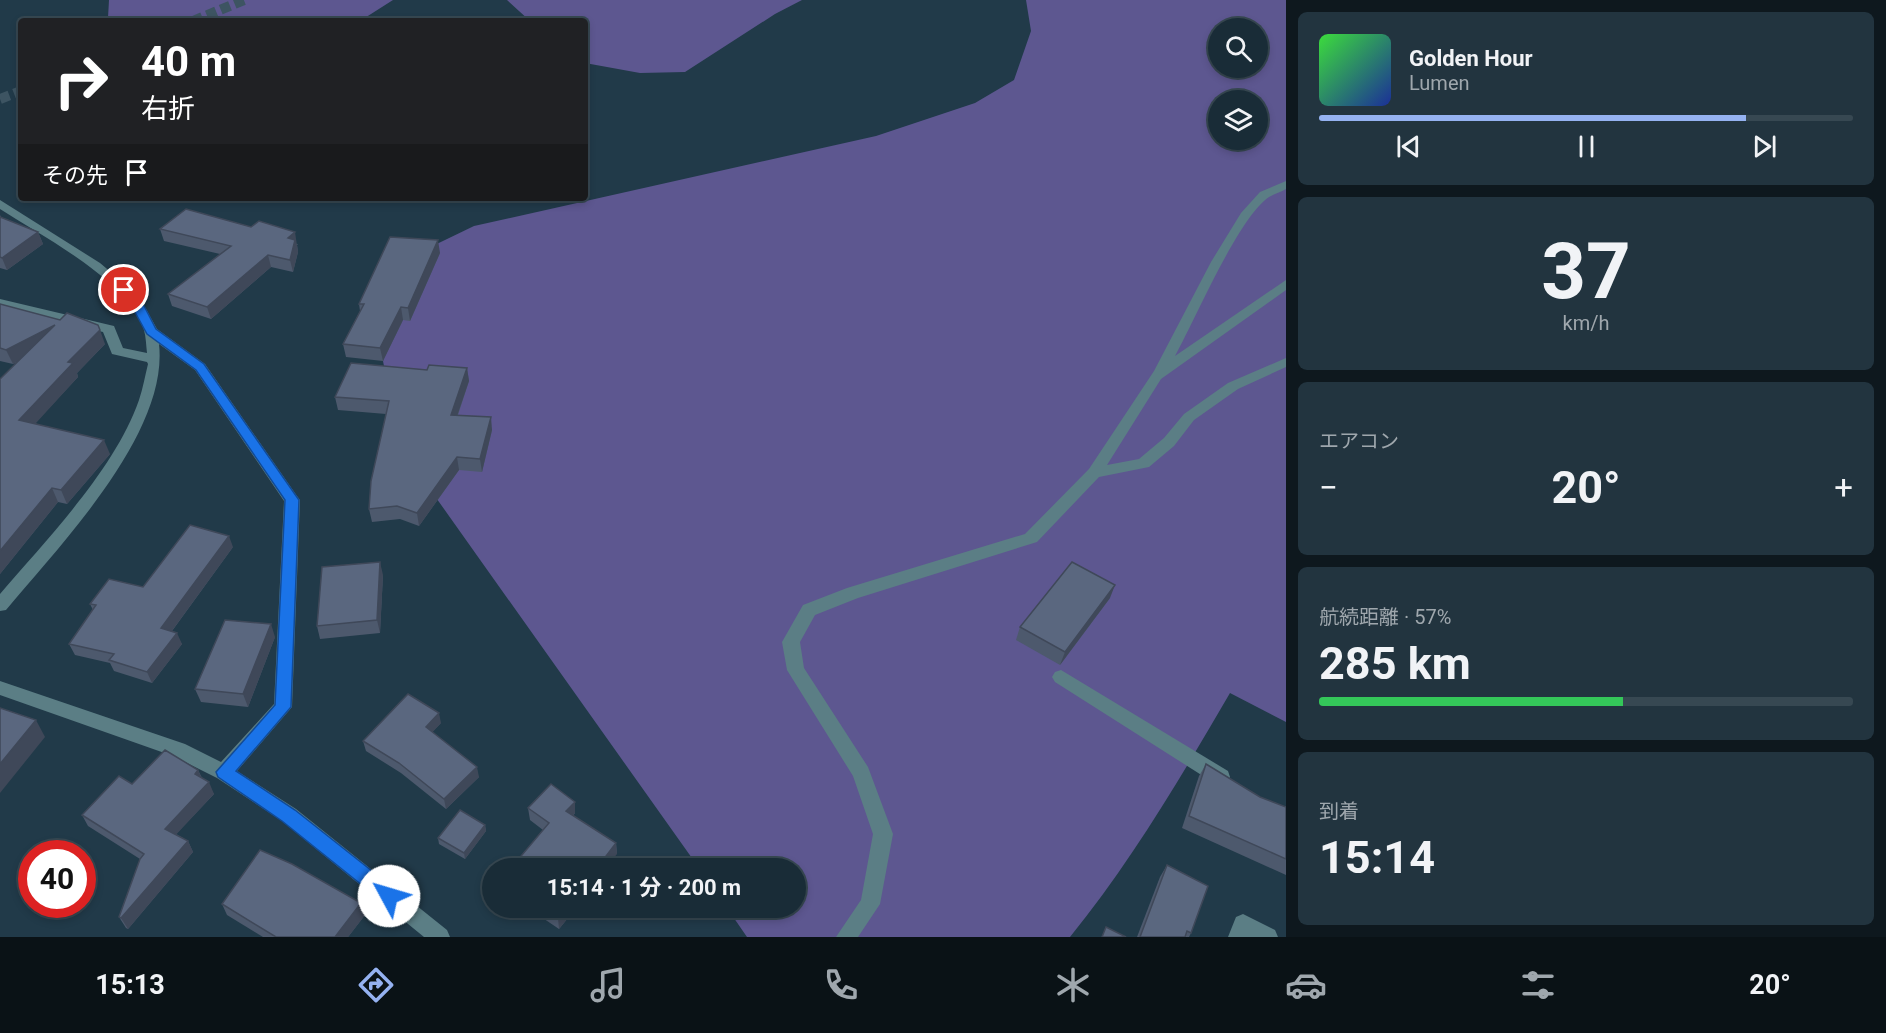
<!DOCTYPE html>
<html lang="ja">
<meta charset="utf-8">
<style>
:root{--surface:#192c37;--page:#22343f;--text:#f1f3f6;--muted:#9fa7ad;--line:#374852;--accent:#95b2f1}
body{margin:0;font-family:Roboto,"Noto Sans JP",sans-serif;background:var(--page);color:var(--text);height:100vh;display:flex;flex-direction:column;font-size:22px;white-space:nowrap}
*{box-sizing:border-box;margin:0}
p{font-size:20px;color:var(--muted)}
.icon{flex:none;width:33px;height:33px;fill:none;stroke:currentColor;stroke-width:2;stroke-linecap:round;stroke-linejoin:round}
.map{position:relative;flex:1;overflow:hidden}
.panel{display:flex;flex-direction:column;gap:12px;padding:12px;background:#0e181e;width:600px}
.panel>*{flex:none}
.banner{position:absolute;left:18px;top:18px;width:570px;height:183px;border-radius:6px;box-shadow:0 3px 9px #0003,0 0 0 2px var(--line);background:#202124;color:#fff;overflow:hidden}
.fabs{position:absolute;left:1208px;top:18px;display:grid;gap:12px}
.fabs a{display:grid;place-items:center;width:60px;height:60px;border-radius:50%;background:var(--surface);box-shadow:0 3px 9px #0003,0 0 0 2px var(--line);font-size:30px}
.speed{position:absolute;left:18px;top:840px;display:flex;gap:12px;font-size:30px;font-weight:700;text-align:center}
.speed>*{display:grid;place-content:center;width:78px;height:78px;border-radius:50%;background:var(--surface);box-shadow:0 3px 9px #0003,0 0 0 2px var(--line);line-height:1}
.speed .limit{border:9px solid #d22;background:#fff;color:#111}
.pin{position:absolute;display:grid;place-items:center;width:51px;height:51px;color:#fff;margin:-26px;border:3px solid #fff;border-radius:50%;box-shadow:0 2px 6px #0007}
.me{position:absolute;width:66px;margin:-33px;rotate:309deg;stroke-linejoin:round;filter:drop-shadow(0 0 4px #0008)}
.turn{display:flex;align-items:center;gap:21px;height:126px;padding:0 24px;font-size:27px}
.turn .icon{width:78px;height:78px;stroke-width:2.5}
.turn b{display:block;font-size:42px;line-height:51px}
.then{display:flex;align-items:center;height:57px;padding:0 24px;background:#0003;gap:12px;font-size:22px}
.big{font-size:45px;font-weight:700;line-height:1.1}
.panel .widget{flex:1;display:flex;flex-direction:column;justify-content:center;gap:9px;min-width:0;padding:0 21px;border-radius:9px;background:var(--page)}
.panel .dial{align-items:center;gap:0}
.dial b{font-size:78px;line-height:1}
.song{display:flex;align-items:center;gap:18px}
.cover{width:72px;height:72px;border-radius:9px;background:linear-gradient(135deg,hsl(120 70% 55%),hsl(230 70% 35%))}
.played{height:6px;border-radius:3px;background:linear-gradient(90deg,var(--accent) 80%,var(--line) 80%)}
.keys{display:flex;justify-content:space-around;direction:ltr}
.heat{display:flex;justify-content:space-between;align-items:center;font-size:33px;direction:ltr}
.charge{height:9px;border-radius:4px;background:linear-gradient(90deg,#34c759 57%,var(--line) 0)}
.trip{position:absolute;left:482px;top:858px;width:324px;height:60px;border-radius:30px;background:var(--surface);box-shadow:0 3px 9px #0003,0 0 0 2px var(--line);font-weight:700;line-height:60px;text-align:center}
.dock{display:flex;height:96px;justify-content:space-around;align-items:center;background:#0a1216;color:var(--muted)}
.dock .icon{width:42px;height:42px}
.dock .current{color:var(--accent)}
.dock b{font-size:27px;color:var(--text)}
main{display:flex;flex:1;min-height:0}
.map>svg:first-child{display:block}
.forest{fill:#5d5790;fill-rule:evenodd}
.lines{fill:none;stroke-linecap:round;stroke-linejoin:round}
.major-tunnel{stroke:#3d5462;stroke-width:10;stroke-dasharray:10 5;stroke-linecap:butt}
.minor{fill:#5b7e85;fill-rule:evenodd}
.wall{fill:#4d596d}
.shaded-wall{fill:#3f4859}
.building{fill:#5a677f;stroke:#3f4859;stroke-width:1.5}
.route{fill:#1a73e8;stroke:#114b97;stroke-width:1.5}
</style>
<main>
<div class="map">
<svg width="1286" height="937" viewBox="0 0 1286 937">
<rect width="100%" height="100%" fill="#213a49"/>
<g class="forest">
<polygon points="109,0 393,0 360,21 105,21 108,18"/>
<polygon points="507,0 802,0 775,14 685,72 640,73 585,63 585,21 530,21"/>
<path d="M1026,0H1286V722L1230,693C1181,777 1131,862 1070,937H747L727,908H795V868H699L400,447L383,361L416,254L474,226L876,136L975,103L1014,80L1031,31ZM1218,28H1257V68H1218ZM1218,100H1257V140H1218Z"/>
</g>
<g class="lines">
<g class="major-tunnel">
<polyline points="193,21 244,0"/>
<polyline points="0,99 21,91"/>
</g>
<g class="minor">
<path d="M1286,181V189C1281,192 1274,194 1269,197C1238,218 1195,320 1175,356L1286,280V290L1161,379L1107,465L1139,459L1164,438L1184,414L1228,383L1286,358V367L1238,389L1194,420L1174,446L1149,467L1099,477L1037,542L858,598L815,615L800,642L804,668L868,767L893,834L880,904L858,937H836L861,900L873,834L853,776L787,670L782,642L803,605L847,588L1025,534L1089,469L1154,371L1211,262L1241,213L1260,192Z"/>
<path d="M0,200L100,263L125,284L146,309L157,329L205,364L297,496L300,500L292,707L237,771L296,809L447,930L450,937H424L282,821L217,778L173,756L0,695V681L185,744L221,762L274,704L284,501L195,370L159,344C169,433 61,544 6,610L0,611V594C48,538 115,469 139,400C143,388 145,376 148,364L147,362L112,354L103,332L0,307V299L114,326L123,348L147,353C146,345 146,337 144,330C129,281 42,236 0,209Z"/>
<polygon points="1061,670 1228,771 1230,777 1228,783 1221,785 1214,783 1055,682 1052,677 1055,672"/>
<polygon points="1243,914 1275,930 1278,937 1228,937 1236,917"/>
</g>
</g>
<g class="wall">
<polygon points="0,215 1,217 38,232 43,244 7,270 0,268"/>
<polygon points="160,229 298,244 297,245 298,252 293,272 271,267 211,319 172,306 168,294 220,254 164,241"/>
<polygon points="440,253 410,321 403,320 383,361 346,357 343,344 360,311 359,304"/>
<polygon points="0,304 105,344 77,373 78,377 35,423 110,454 67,504 58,502 0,574 0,379 18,362 13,364 0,361"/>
<polygon points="467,368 469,381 458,415 492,430 482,472 459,470 419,526 400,519 372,522 369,509 386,414 338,410 335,397 427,370"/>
<polygon points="233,547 172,631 182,644 152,683 114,671 110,663 75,655 69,644 93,610 90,604 143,587"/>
<polygon points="383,575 380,633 320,639 317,626"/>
<polygon points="1110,598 1060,665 1016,640 1020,627"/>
<polygon points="275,637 248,707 201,702 195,689"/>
<polygon points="441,723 432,732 479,777 446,809 401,773 366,751 363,741"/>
<polygon points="1206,764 1260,797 1286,807 1286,875 1182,828 1199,776"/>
<polygon points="198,770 202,778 214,794 176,834 188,841 193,852 128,929 126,928 119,917 140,859 88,826 82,815 132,784"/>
<polygon points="528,808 575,813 573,816 616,843 617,854 543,830 530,820"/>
<polygon points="485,825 486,831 465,859 439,844 438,838"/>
<polygon points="1167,865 1191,933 1189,937 1137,937 1160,877"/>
<polygon points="222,904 365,915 348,937 263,937 227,915"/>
<polygon points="528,908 576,908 559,929"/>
</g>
<g class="shaded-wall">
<polygon points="38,232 43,244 7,270 2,258"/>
<polygon points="295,232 298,252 293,272 290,260 288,238"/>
<polygon points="438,240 440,253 410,321 408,308"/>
<polygon points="268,255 271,267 211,319 207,307"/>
<polygon points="401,307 403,320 383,361 380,348"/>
<polygon points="55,325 61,339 13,364 6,350"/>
<polygon points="100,330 105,344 77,373 78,377 26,434 19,420 68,362"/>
<polygon points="467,368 469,381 453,428 451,415"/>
<polygon points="491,417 492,430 482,472 480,459"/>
<polygon points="104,440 110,454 67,504 61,490"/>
<polygon points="457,457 459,470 419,526 417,513"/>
<polygon points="52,488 58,502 0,574 0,551"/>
<polygon points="229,536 233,547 166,639 161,628"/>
<polygon points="380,562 383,575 380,633 377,620"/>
<polygon points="1115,585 1110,598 1060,665 1065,652"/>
<polygon points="271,624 275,637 248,707 243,694"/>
<polygon points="177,633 182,644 152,683 147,672"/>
<polygon points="439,713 441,723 428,737 426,727"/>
<polygon points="36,720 45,737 0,793 0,764"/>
<polygon points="477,767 479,777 446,809 444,799"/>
<polygon points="198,770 203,781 195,774"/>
<polygon points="209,782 214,794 171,840 165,829"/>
<polygon points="575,802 575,813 567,822 566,811"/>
<polygon points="485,825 486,831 465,859 464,853"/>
<polygon points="188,841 193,852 128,929 121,918"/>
<polygon points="616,843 617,854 606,868 597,868"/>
<polygon points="361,903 365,915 348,937 335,937"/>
<polygon points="567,908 576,908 559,929 558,918"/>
</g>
<g class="building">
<polygon points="186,209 251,227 259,221 295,232 288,238 295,240 290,260 268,255 207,307 168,294 231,246 160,229"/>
<polygon points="0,217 38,232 2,258 0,257"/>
<polygon points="390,237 438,240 408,308 401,307 380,348 343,344 364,304 359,304"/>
<polygon points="0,304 60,320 67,313 98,325 100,330 68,362 73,363 19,420 104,440 61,490 52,488 0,551 0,379 55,325 6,350 0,348"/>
<polygon points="351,363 427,370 429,365 467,368 451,415 491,417 480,459 457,457 417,513 397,506 369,509 371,481 389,401 335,397"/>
<polygon points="190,525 229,536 161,628 177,633 147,672 109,660 114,654 69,644 96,605 90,604 109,579 143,587"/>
<polygon points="380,562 377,620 317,626 322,567"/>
<polygon points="1072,562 1115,585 1065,652 1020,627"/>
<polygon points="225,620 271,624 243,694 195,689"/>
<polygon points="408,694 439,713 426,727 477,767 444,799 399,763 363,741"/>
<polygon points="0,708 36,720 0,764"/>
<polygon points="165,750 198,770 195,774 209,782 165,829 188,841 121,918 119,917 140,859 144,854 82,815 119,776 132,784"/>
<polygon points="1206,764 1260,797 1286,807 1286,859 1189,816"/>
<polygon points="551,784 575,802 566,811 616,843 597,868 511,868 549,823 528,808"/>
<polygon points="460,810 485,825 464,853 438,838"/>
<polygon points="260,850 292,864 361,903 335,937 276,937 222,904"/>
<polygon points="1167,865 1208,886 1191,933 1187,931 1185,937 1140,937"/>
<polygon points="543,908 567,908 558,918"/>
<polygon points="1106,927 1126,937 1102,937"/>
</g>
<polygon class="route" points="124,286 128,287 141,300 156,329 204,364 299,500 291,707 236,771 295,810 396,890 398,896 396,902 389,905 383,902 282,821 218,777 216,772 275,705 285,500 196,370 147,334 131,305 118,290"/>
</svg>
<div class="fabs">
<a><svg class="icon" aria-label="search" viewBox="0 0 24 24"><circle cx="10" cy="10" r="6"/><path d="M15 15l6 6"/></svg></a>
<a><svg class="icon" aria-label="layers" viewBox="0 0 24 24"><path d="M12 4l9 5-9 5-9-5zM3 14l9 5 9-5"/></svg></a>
</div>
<div class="speed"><div class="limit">40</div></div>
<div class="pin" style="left:124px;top:290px;background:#d93025"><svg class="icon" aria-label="arrive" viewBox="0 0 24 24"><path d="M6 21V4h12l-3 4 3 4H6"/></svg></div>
<svg class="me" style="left:389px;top:896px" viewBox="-20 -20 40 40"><circle r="19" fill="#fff"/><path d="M0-13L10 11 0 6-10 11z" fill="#1a73e8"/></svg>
<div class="trip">15:14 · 1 分 · 200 m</div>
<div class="banner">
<div class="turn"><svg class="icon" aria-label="right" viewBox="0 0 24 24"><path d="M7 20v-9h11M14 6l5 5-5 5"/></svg><div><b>40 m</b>右折</div></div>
<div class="then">その先<svg class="icon" aria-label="arrive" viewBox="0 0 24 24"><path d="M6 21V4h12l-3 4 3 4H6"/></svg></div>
</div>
</div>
<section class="panel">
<div class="widget">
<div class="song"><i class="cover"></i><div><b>Golden Hour</b><p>Lumen</p></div></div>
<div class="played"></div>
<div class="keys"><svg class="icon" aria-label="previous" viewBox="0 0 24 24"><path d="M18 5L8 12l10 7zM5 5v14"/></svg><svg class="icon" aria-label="pause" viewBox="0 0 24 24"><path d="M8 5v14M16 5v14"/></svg><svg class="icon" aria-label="next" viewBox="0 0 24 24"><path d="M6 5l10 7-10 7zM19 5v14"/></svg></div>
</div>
<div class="widget dial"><b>37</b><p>km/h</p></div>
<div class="widget"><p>エアコン</p>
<div class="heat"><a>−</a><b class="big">20°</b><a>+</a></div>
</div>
<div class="widget"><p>航続距離 · 57%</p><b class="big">285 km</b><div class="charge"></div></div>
<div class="widget"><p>到着</p><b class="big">15:14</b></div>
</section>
</main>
<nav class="dock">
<b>15:13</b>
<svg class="icon current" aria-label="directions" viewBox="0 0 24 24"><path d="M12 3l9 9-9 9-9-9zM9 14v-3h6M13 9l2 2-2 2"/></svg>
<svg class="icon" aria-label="music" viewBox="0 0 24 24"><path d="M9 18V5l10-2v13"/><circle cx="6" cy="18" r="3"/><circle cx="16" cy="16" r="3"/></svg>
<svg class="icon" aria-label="phone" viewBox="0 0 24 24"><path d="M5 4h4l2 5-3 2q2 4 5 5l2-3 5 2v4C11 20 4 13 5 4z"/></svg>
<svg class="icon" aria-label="climate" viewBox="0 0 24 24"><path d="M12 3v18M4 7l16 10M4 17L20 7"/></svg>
<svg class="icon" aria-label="car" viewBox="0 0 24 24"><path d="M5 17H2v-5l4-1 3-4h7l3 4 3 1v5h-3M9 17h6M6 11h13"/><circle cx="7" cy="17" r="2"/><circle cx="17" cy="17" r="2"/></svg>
<svg class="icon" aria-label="filters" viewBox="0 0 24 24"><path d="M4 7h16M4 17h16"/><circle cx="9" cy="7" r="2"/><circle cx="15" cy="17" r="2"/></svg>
<b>20°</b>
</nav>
